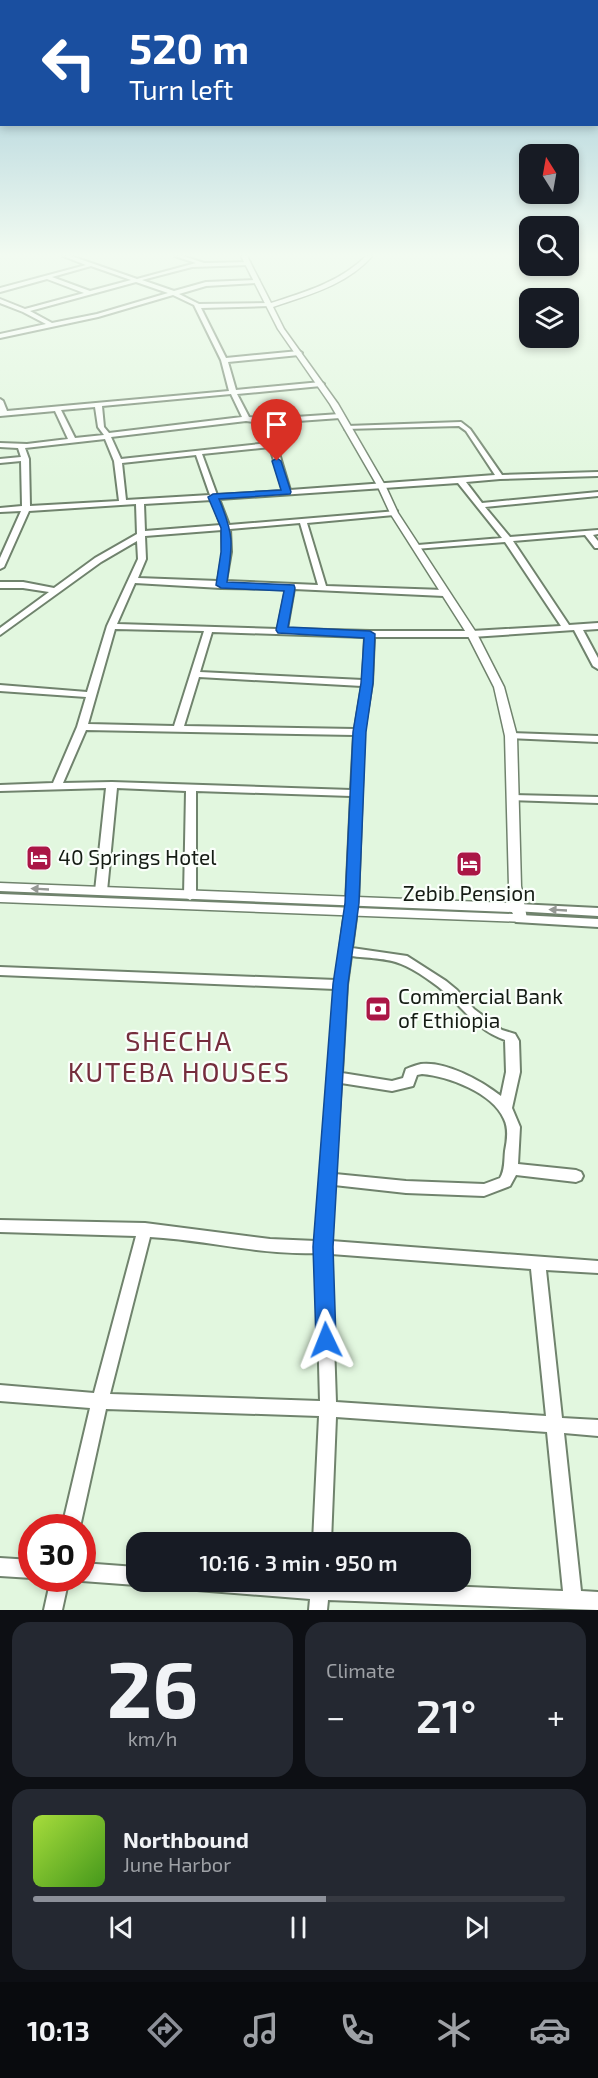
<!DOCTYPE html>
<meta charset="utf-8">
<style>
:root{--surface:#171b24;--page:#242831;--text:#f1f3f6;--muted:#9ea1a6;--line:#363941;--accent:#8c9099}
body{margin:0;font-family:"Exo 2",sans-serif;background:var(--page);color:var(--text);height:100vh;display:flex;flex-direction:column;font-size:22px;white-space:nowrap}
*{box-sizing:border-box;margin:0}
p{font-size:20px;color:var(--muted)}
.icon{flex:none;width:33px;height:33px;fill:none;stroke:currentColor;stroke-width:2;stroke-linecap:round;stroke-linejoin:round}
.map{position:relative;height:1610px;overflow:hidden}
.panel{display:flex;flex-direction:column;gap:12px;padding:12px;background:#0d0f14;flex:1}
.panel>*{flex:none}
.top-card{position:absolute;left:0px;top:0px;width:598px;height:126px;box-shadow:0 3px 9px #0003;background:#1a4fa0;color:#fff;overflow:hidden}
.needle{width:39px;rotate:349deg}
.controls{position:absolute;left:519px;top:144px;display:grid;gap:12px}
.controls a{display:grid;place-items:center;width:60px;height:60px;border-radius:12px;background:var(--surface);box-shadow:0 3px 9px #0003;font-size:30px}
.speed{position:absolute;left:18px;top:1514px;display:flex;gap:12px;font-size:30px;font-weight:700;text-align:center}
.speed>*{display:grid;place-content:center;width:78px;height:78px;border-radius:50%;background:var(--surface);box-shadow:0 3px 9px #0003;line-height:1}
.speed .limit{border:9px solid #d22;background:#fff;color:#111}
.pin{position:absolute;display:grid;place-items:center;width:51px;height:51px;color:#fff;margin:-62px -26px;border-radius:50% 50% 50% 0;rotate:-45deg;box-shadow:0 0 6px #0007}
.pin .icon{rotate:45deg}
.me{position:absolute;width:66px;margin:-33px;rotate:358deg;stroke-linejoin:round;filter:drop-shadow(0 0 4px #0008)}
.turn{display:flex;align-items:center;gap:21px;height:126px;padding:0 30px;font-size:27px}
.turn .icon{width:78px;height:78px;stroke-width:2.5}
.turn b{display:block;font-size:42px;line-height:51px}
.big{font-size:45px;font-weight:600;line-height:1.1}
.panel .card{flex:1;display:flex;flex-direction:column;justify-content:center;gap:9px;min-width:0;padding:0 21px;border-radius:18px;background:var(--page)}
.panel .dial{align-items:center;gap:0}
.dial b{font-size:78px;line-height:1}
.song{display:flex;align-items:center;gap:18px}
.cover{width:72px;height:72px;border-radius:9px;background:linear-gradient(135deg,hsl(80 70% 55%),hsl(100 70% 35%))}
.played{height:6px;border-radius:3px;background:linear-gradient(90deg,var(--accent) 55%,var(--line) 55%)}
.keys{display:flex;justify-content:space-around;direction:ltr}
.heat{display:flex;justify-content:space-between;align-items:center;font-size:33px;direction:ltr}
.panel .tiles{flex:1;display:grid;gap:12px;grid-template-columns:1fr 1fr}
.card:last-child{grid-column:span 2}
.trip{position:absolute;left:126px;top:1532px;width:345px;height:60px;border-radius:18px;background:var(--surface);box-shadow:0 3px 9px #0003;font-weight:600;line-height:60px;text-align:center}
.tabs{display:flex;height:96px;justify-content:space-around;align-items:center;background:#090b0e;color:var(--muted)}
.tabs .icon{width:42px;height:42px}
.tabs .selected{color:var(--accent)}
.tabs b{font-size:27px;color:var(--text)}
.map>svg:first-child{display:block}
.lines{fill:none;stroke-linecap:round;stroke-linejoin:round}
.minor-casing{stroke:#70836d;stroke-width:4}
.tertiary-casing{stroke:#70836d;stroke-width:3}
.minor{fill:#fff;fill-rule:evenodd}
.tertiary{fill:#fff;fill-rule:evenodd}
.oneway{fill:#969995}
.route{fill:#1a73e8;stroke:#114b97;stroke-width:1.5}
.labels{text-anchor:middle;stroke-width:4.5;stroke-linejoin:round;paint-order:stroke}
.poi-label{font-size:21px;fill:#151c14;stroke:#fafffa;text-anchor:start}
.near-neighbourhood-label{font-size:27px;letter-spacing:1.5px;fill:#752e3d;stroke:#fafffa}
</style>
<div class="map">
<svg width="598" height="1610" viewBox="0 0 598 1610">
<rect width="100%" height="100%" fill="#e2f7df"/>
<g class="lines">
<g class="minor-casing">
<g id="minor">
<path d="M63,256H71L137,279L196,263L175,256H183L204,263L250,262L248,265L192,267L142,280L174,291L206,282L259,280L257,283L206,286L179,294L199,304L271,303V305L269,306L201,308L226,358L299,351L302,353L299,355L228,362L236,390L321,382L324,384L321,386L237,394L249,417L266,419L340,414L343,416L340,418L270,423L290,490L495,475L466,431L459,426L345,429V427L347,426L461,422L470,429L502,475L598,472V476L500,479L466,482L482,503L598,492V496L485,507L510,537L598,530V534L593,535L598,541V548H595L585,535L513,541L569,625L598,623V629L583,630L598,658V669L593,666L574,630L472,637H374L372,683L364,732L358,903L352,948L407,956L446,981L457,990L474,1009L502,1030L515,1034L519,1041L520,1072L512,1108L520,1127L518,1164L576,1170L581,1172L583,1176L581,1180L576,1182L516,1175L510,1186L484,1196L406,1193L334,1185L331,1241L598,1261V1273L546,1270L562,1418L598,1420V1436L564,1433L581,1591L598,1592V1610L328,1600L327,1610H309L310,1599L197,1590L191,1587L188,1581H329L563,1591L547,1432L336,1417L331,1542H313L319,1416L106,1409L80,1527H62L90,1408L0,1401V1385L94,1393L136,1236L0,1232V1220L145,1223L270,1239L316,1241L335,989L0,975V967L336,980L346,903L351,796L196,791V896L190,900L184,896L186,791L117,788L107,891L101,895L95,891L106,788L0,791V785L53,783L77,727L86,697L0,691V685L87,692L107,626L138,559L137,541L101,562L0,635V628L49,592L23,588H0V582H23L54,588L95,558L137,534L136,504L29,511L4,567L0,569V558L21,511L0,512V508L22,506L21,461L0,463V459L21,457L18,448L0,447V443L27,444L68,439L55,411L0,416V399L3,401L7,411L229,391L221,360L194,305L173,295L98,317L0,338V334L46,324L23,312L0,303V299L25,309L84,293L47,279L0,292V288L86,265ZM91,266L131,280L90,291L52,277ZM136,282L168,293L97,314L52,323L30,311ZM231,394L242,417L109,433L104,427L102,406ZM95,407L98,427L104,435L75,438L61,410ZM246,421L263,423L269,443L121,459L111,437ZM105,439L114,461L119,501L30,506L29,459L25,448ZM270,447L283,491L217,495L202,454ZM196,455L210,495L126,500L122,463ZM458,483L502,538L418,545L414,547L415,549L505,542L561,626L472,631H370L287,629L294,589L444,596L448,593L444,590L326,586L307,523L394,515H397V511L229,525L219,499ZM212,500L221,525L145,531L144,504ZM300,523L318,585L226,581L231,552L230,529ZM222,530L223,552L218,581L138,578L146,559L145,536ZM135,583L221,588L286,589L278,629L117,624ZM115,629L204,631L174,726L88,724ZM212,632L365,637L363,680L200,672ZM199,677L362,686L355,729L184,726ZM86,730L354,735L351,790L112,782L63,783ZM351,956C365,958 389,958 401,964C416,970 436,984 448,995C467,1013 479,1031 505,1040L506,1072L501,1096C482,1081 446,1061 421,1064C416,1065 411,1067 406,1069L403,1078L392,1081L342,1073L347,985ZM422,1074C448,1076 493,1093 504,1119C509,1129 507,1141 505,1151C504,1160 505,1170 500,1178L484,1184L406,1181L335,1174L341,1083L392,1091L413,1086L417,1075ZM150,1237C206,1240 260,1255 316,1253L320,1401L110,1394ZM331,1254L531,1269L546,1416L336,1402Z"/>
<polygon points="511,733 598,736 598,742 508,738 506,736"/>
<polygon points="513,795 598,797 598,803 509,800 508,798 509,796"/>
<polygon points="518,904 598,908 598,916 514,911 512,908"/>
<polygon points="520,915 598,919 598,927 516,922 514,919 516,916"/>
<polygon points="0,1558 32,1560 32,1578 0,1576"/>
<polygon points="82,1563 136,1567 136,1581 143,1581 136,1585 82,1581 76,1578 82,1578"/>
<polygon points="51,1578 69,1578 62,1610 44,1610"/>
</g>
</g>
<g class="tertiary-casing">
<path id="tertiary" d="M241,256H247L271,303C305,292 340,282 366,256H372C347,285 308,295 273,307L284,329L338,404L386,487L398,513L477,634L504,687L517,736L521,886L527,919L525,922L0,902V894L513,914L512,912L0,891V883L511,903L509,886L505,736L494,687L467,634L390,513L378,487L330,404L278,329Z"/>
</g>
<use href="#minor" class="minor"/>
<use href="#tertiary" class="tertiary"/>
</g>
<defs><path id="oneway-solid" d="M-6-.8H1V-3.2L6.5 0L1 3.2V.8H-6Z" transform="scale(1.5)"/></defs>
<g class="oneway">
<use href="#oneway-solid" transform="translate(40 889) rotate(-177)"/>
<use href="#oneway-solid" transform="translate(558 910) rotate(-177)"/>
</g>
<linearGradient id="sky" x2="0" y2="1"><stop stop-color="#95c3d3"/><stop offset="0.53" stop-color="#f2fbf1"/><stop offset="1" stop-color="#f2fbf1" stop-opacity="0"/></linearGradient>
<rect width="598" height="481" fill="url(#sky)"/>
<path class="route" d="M277,458L281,461L291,492L290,494L219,499C234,535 233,543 227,582L294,585L295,588L288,627L370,631L375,634L373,683L366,732L359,903L348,984L333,1247L336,1340L333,1346L326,1349L319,1346L316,1340L313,1247L333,984L345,903L353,732L361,683L364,638L278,633L276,630L284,591L221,588L216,585L221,552V528L208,497L213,494L281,490L272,461Z"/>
<defs>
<g id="hotel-square" transform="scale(1.35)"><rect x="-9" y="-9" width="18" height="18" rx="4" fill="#aa1646" stroke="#fafffa"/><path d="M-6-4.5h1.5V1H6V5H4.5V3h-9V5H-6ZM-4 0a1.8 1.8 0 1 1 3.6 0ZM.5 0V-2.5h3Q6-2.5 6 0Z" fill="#fff"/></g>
<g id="bank-square" transform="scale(1.35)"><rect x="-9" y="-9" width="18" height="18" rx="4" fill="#aa1646" stroke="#fafffa"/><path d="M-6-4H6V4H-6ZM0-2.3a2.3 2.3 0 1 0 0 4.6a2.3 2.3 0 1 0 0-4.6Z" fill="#fff"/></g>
</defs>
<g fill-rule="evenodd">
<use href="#hotel-square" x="39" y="858"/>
<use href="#hotel-square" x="469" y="864"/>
<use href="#bank-square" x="378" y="1009"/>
</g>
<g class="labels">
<g class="poi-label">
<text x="58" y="865">40 Springs Hotel</text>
<text x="469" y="901" text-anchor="middle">Zebib Pension</text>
<text x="398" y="1004">Commercial Bank<tspan x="398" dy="24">of Ethiopia</tspan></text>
</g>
<g class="near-neighbourhood-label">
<text x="179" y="1051">SHECHA<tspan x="179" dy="31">KUTEBA HOUSES</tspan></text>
</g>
</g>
</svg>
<div class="controls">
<a><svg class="needle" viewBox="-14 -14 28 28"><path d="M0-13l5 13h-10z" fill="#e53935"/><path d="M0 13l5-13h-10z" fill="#9ea1a6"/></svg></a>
<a><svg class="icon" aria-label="search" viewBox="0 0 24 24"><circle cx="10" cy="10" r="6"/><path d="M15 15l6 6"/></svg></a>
<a><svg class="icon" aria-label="layers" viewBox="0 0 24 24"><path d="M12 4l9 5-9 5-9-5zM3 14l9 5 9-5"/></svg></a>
</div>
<div class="speed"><div class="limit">30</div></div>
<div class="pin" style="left:277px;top:461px;background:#d93025"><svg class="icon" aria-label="arrive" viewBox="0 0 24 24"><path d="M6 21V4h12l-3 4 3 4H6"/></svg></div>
<svg class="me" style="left:326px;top:1340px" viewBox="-20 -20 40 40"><path d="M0-17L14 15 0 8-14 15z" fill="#1a73e8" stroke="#fff" stroke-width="4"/></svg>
<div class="trip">10:16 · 3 min · 950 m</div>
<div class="top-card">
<div class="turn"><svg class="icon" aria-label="left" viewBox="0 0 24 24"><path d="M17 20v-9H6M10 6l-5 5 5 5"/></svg><div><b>520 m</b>Turn left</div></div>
</div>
</div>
<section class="panel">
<div class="tiles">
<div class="card dial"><b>26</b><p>km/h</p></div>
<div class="card"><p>Climate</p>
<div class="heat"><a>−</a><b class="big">21°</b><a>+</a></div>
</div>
<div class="card">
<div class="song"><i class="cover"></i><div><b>Northbound</b><p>June Harbor</p></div></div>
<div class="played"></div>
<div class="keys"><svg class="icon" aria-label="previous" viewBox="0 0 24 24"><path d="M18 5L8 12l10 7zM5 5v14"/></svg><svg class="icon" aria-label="pause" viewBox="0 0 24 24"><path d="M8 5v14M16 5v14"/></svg><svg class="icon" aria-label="next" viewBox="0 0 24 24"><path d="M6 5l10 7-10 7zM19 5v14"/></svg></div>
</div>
</div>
</section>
<nav class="tabs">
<b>10:13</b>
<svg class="icon selected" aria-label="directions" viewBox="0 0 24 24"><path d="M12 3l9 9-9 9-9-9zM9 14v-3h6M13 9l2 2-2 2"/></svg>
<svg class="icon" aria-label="music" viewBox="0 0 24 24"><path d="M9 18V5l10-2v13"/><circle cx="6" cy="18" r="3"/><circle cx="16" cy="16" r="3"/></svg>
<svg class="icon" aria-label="phone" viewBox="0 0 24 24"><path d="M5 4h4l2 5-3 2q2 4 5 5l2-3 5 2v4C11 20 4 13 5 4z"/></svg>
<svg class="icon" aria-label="climate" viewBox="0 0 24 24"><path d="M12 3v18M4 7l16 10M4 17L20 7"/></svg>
<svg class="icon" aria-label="car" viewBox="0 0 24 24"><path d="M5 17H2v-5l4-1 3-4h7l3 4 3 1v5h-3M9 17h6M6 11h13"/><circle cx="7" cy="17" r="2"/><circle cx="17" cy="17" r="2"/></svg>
</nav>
